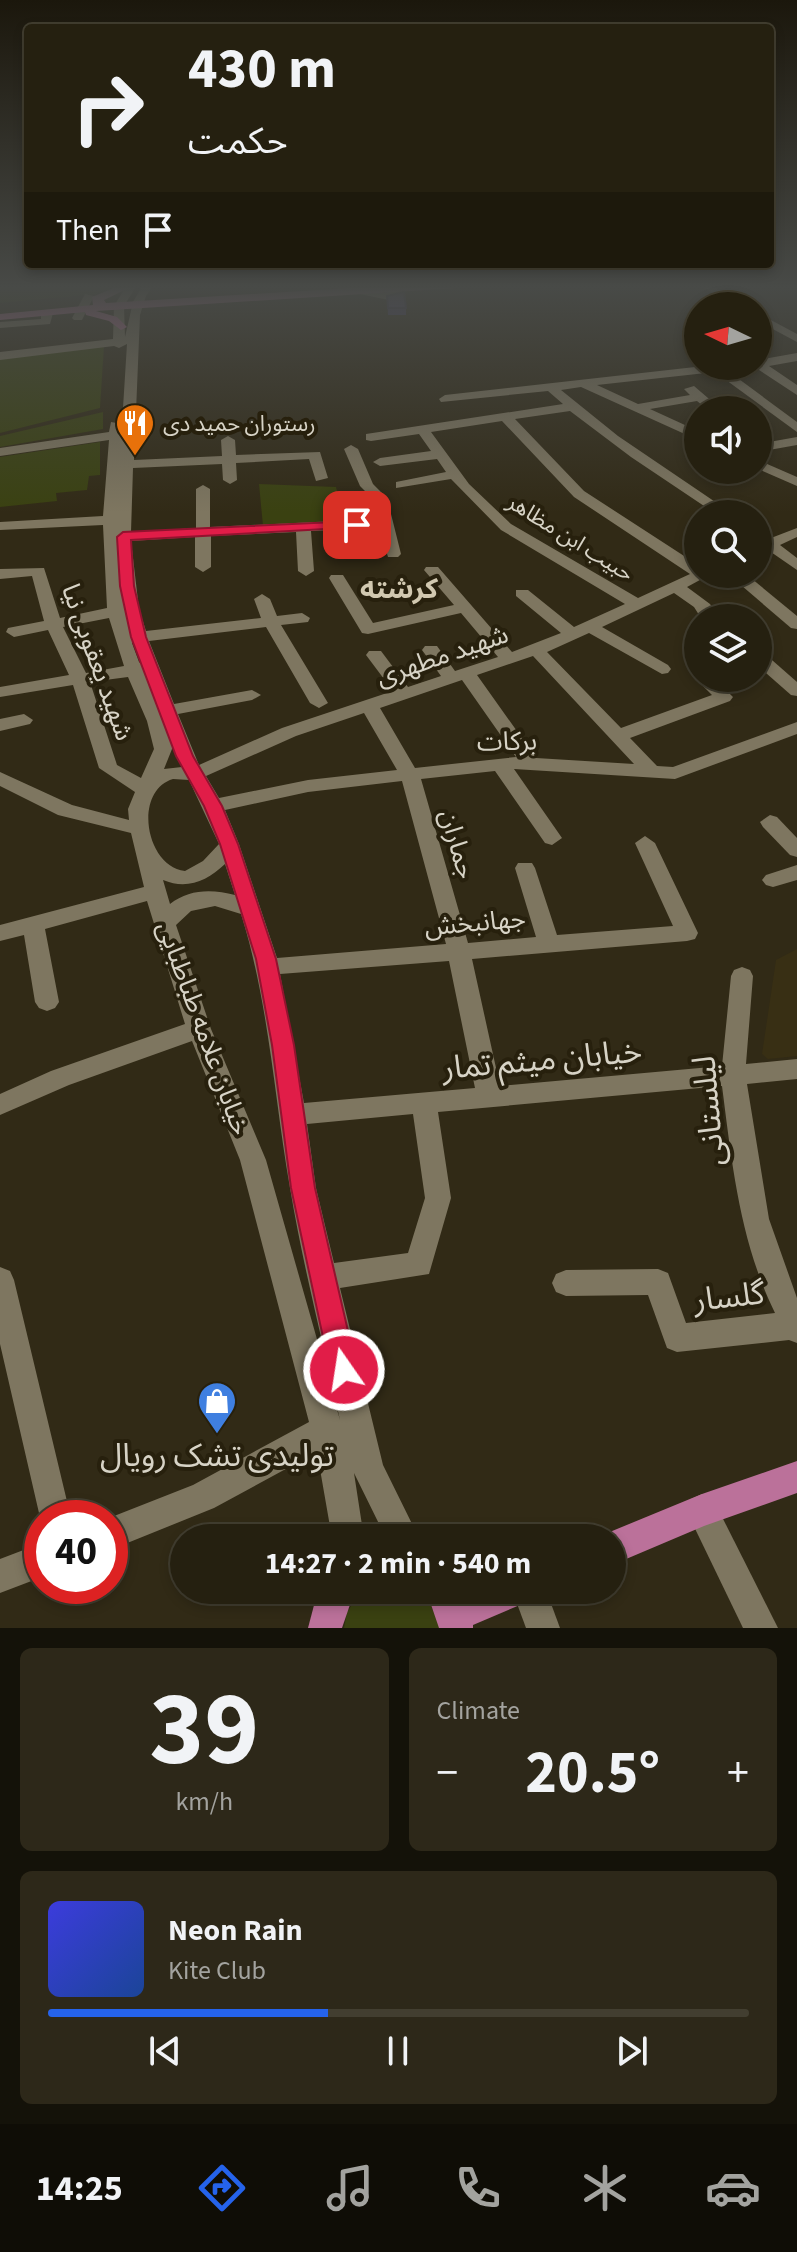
<!DOCTYPE html>
<meta charset="utf-8">
<style>
:root{--surface:#252010;--page:#2d2819;--text:#f1f3f6;--muted:#a3a39f;--line:#423e30;--accent:#2563eb}
body{margin:0;font-family:"Source Sans 3","Noto Sans Arabic",sans-serif;background:var(--page);color:var(--text);height:100vh;display:flex;flex-direction:column;font-size:30px;white-space:nowrap}
*{box-sizing:border-box;margin:0}
p{font-size:26px;color:var(--muted)}
.icon{flex:none;width:44px;height:44px;fill:none;stroke:currentColor;stroke-width:2;stroke-linecap:round;stroke-linejoin:round}
.map{position:relative;height:1628px;overflow:hidden}
.drawer{display:flex;flex-direction:column;gap:20px;padding:20px;background:#141209;flex:1}
.drawer>*{flex:none}
.hud{position:absolute;left:24px;top:24px;width:750px;height:244px;border-radius:8px;box-shadow:0 4px 12px #0003,0 0 0 2px var(--line);background:#252010;color:var(--text);overflow:hidden}
.needle{width:52px;rotate:275deg}
.tools{position:absolute;left:684px;top:292px;display:grid;gap:16px}
.tools a{display:grid;place-items:center;width:88px;height:88px;border-radius:50%;background:var(--surface);box-shadow:0 4px 12px #0003,0 0 0 2px var(--line);font-size:40px}
.speed{position:absolute;left:24px;top:1500px;display:flex;gap:16px;font-size:40px;font-weight:700;text-align:center}
.speed>*{display:grid;place-content:center;width:104px;height:104px;border-radius:50%;background:var(--surface);box-shadow:0 4px 12px #0003,0 0 0 2px var(--line);line-height:1}
.speed .limit{border:12px solid #d22;background:#fff;color:#111}
.pin{position:absolute;display:grid;place-items:center;width:68px;height:68px;color:#fff;margin:-34px;border-radius:16px;box-shadow:0 4px 12px #0006}
.me{position:absolute;width:88px;margin:-44px;rotate:347deg;stroke-linejoin:round;filter:drop-shadow(0 0 6px #0008)}
.turn{display:flex;align-items:center;gap:28px;height:168px;padding:0 32px;font-size:36px}
.turn .icon{width:104px;height:104px;stroke-width:2.5}
.turn b{display:block;font-size:56px;line-height:68px}
.then{display:flex;align-items:center;height:76px;padding:0 32px;background:#0003;gap:16px;font-size:30px}
.big{font-size:60px;font-weight:700;line-height:1.1}
.drawer .card{flex:1;display:flex;flex-direction:column;justify-content:center;gap:12px;min-width:0;padding:0 28px;border-radius:12px;background:var(--page)}
.drawer .dial{align-items:center;gap:0}
.dial b{font-size:104px;line-height:1}
.song{display:flex;align-items:center;gap:24px}
.cover{width:96px;height:96px;border-radius:12px;background:linear-gradient(135deg,hsl(240 70% 55%),hsl(220 70% 35%))}
.played{height:8px;border-radius:4px;background:linear-gradient(90deg,var(--accent) 40%,var(--line) 40%)}
.keys{display:flex;justify-content:space-around;direction:ltr}
.heat{display:flex;justify-content:space-between;align-items:center;font-size:44px;direction:ltr}
.drawer .tiles{flex:1;display:grid;gap:20px;grid-template-columns:1fr 1fr}
.card:last-child{grid-column:span 2}
.trip{position:absolute;left:170px;top:1524px;width:456px;height:80px;border-radius:40px;background:var(--surface);box-shadow:0 4px 12px #0003,0 0 0 2px var(--line);font-weight:700;line-height:80px;text-align:center}
.tab-bar{display:flex;height:128px;justify-content:space-around;align-items:center;background:#0f0d06;color:var(--muted)}
.tab-bar .icon{width:56px;height:56px}
.tab-bar .selected{color:var(--accent)}
.tab-bar b{font-size:36px;color:var(--text)}
.map>svg:first-child{display:block}
.built{fill:#382f14}
.green{fill:#3a4111}
.lines{fill:none;stroke-linecap:round;stroke-linejoin:round}
.minor{fill:#7e7660;fill-rule:evenodd}
.major{fill:#bb719a;fill-rule:evenodd}
.wall{fill:#473d72}
.building{fill:#524784;stroke:#39325c;stroke-width:2}
.route{fill:#e11d48;stroke:#92132f;stroke-width:2}
.labels{text-anchor:middle;stroke-width:8;stroke-linejoin:round;paint-order:stroke}
.far-poi-label{font-size:22px;fill:#d7d3c6;stroke:#27200d;text-anchor:start}
.far-street-label{font-size:22px;fill:#d7d3c6;stroke:#27200d}
.street-label{font-size:26px;fill:#d7d3c6;stroke:#27200d}
.far-district-label{font-size:28px;font-weight:bold;fill:#d1c8b0;stroke:#27200d}
.near-street-label{font-size:32px;fill:#d7d3c6;stroke:#27200d}
.near-poi-label{font-size:32px;fill:#d7d3c6;stroke:#27200d}
</style>
<div class="map">
<svg width="797" height="1628" viewBox="0 0 797 1628">
<rect width="100%" height="100%" fill="#312a16"/>
<polygon class="built" points="797,949 797,1056 768,1059 762,1054 776,960"/>
<g class="green">
<polygon points="115,285 96,294 0,303 0,286"/>
<polygon points="104,346 100,408 0,433 0,358"/>
<polygon points="103,412 103,429 0,447 0,436"/>
<polygon points="100,442 100,475 89,476 87,490 56,493 57,501 0,507 0,457"/>
<polygon points="259,484 336,487 345,521 263,526"/>
<polygon points="362,1590 424,1590 441,1628 344,1628 347,1612"/>
</g>
<g class="lines">
<g class="minor">
<path d="M127,285H137L124,306L125,337L133,302L143,285H154L146,296L140,315L134,460L222,456L221,440L228,436L235,440L236,455L320,452L328,478L316,481L309,459L236,463L237,480L230,484L223,480L222,464L133,468L131,532L196,528V489L203,485L210,489V527L377,519L373,499L360,486L344,449L351,445L358,449L373,484L387,498L401,554L398,557H388L379,528L311,531L314,571L306,576L298,571L296,532L211,536V567L203,572L195,567V537L131,541L139,609L146,631L261,618L254,599L262,594L270,599L277,616L302,613L310,618L308,622L281,625L328,703L319,708L310,703L266,627L149,641L174,704L252,690L261,695L252,700L178,714L199,765L282,728L393,691L366,655L369,651H381L408,687L441,676L422,650L425,646H437L455,671L498,657L461,613L368,634L362,633L329,578L331,575H343L373,623L454,605L424,570L426,567H438L512,652L561,633L516,596V590H528L574,627L625,604L501,530L451,479L396,488V482L446,472L437,459L380,466L373,462L380,458L431,451L419,434L371,441L366,440V434L563,404L548,391L441,402L439,399L445,395L704,366H742L728,371L797,422V432L715,372L597,385L638,404L690,395L684,389L694,386L722,410H708L697,401L650,409L698,431V440L581,387L561,390L618,436L733,514H716L631,457L570,411L515,419L584,491L698,565V574H711L687,587L710,604L719,618H701L694,607L674,593L602,627L668,665L671,669L668,673L662,674L589,633L547,652L621,728L712,695L698,681L700,678H724L719,683L733,697L730,701L630,738L657,766L673,767L797,722V734L675,779L514,769L562,838L552,845L545,843L495,771L421,779L468,943L536,937L515,868L518,863H532L535,868L557,935L673,926L635,843L645,836L655,843L698,933L695,939L687,941L472,959L500,1086L722,1066L731,976L734,970L742,967L750,970L753,976L746,1064L797,1059V1079L747,1084L769,1219L797,1298V1343L789,1340L677,1352L667,1348L648,1295L566,1296L556,1292L552,1283L556,1274L566,1270L658,1269L668,1273L686,1323L775,1313C740,1242 732,1164 722,1086L438,1112L451,1198L429,1274L340,1288L383,1465L419,1538H386L354,1473L364,1538H332L317,1452L214,1508L110,1550L109,1518L193,1485L309,1422L240,1160L192,1041L69,1085L0,1115V1094L51,1071L185,1024L147,901L45,929L59,1002L55,1008L47,1011L39,1008L35,1002L24,935L0,941V925L144,887L131,833L58,815L0,786V772L72,805L129,820L128,809L135,792L99,768L73,685L0,697V687L69,675L48,630L14,637L6,632L8,628L44,621L32,576L0,579V569L44,568L60,618L107,608L103,525L0,530V522L103,516L109,440L0,456V448L109,432L111,422L122,424L127,344L119,348L114,346L0,360V352L113,339L114,306ZM502,421L574,497L690,574L638,598L511,524L469,484L431,432ZM109,618L124,666L86,673L63,627ZM132,643L133,642L141,664L139,662ZM533,656L634,764L536,758L477,675ZM128,677L147,721L154,749L141,778L117,765L90,682ZM462,680L516,757L415,768L380,708ZM364,713L397,770L308,780L219,798L206,776L296,736ZM172,746L182,767L164,769L172,749ZM173,779L189,780L219,844L203,861L185,871C145,866 133,791 173,779ZM402,781L446,944L277,958L239,844L225,810L308,792ZM225,864L235,895C212,889 189,889 170,904L163,880C187,890 207,881 225,864ZM215,906L241,914C269,1003 274,1096 290,1188C303,1266 323,1343 340,1420L266,1160L211,1029L176,925L191,911ZM449,961L475,1088L304,1103L280,974ZM413,1114L425,1198L408,1253L334,1263L316,1188L307,1124Z"/>
<polygon points="408,285 418,287 397,293 389,300 345,291 350,288 386,293 389,289"/>
<polygon points="700,285 712,285 746,306 733,306"/>
<polygon points="85,294 94,296 82,320 74,320 72,318"/>
<polygon points="47,310 53,313 50,324 0,328 0,322 41,319 41,313"/>
<polygon points="758,313 797,334 797,342 758,321"/>
<polygon points="797,353 797,361 769,366 797,385 797,395 753,366 758,366 758,360"/>
<polygon points="797,437 797,445 758,452 758,444"/>
<polygon points="758,460 797,477 797,486 758,469"/>
<polygon points="797,528 797,537 780,545 797,558 797,570 768,550 758,551 758,530 771,538"/>
<polygon points="728,574 746,574 797,616 797,629 791,628"/>
<polygon points="758,652 764,653 797,682 797,696 791,695 758,666"/>
<polygon points="24,714 33,720 30,724 0,731 0,719"/>
<polygon points="770,815 777,817 797,838 797,857 790,855 763,827 760,822"/>
<polygon points="797,865 797,880 773,887 766,885 762,880 766,875"/>
<polygon points="0,1267 10,1271 14,1280 71,1518 42,1518 42,1526 0,1344"/>
<polygon points="702,1494 713,1499 778,1628 743,1628 686,1510 691,1499"/>
<polygon points="42,1543 42,1577 0,1593 0,1559"/>
<polygon points="512,1590 546,1590 560,1628 526,1628"/>
</g>
<g class="major">
<polygon points="121,285 135,285 104,300 106,303 400,285 461,285 456,288 96,311 117,317 127,327 121,330 109,321 86,315 85,312 0,320 0,314 93,305 92,297"/>
<polygon points="797,1461 797,1493 704,1526 612,1565 612,1538 600,1536 702,1494"/>
<polygon points="318,1590 355,1590 342,1628 308,1628"/>
<polygon points="426,1590 462,1590 464,1594 474,1590 532,1590 527,1602 473,1625 473,1628 439,1628"/>
</g>
</g>
<polygon class="wall" points="387,296 406,308 406,315 388,315"/>
<polygon class="building" points="404,292 406,308 388,308 387,296"/>
<linearGradient id="sky" x2="0" y2="1"><stop stop-color="#1b170c"/><stop offset="0.56" stop-color="#484a47"/><stop offset="1" stop-color="#484a47" stop-opacity="0"/></linearGradient>
<rect width="797" height="513" fill="url(#sky)"/>
<polygon class="route" points="357,521 363,525 361,527 131,540 134,586 146,637 193,756 222,806 238,844 276,959 294,1045 315,1188 357,1370 353,1380 344,1384 334,1380 330,1370 291,1188 272,1045 256,959 220,844 204,806 176,756 131,637 120,586 117,537 123,532"/>
<defs>
<g id="restaurant-pin" transform="scale(2)"><path d="M0 17L-7.5 6A9.5 9.5 0 1 1 7.5 6Z" fill="#e8710a" stroke="#27200d"/><path d="M-5-6h1v4h1v-4h1v4h1v-4h1v5L-1.5 .5V6h-2V.5L-5-1ZM5-6V6H3V1.5H1.5Q1.5-4 5-6Z" fill="#fff"/></g>
<g id="shop-pin" transform="scale(2)"><path d="M0 17L-7.5 6A9.5 9.5 0 1 1 7.5 6Z" fill="#3f7fe0" stroke="#27200d"/><path d="M-5-2.5h2.3a2.7 3.5 0 0 1 5.4 0H5L5.5 6h-11ZM-1.5-2.5h3a1.5 2.3 0 0 0-3 0Z" fill="#fff"/></g>
</defs>
<g fill-rule="evenodd">
<use href="#restaurant-pin" x="135" y="423"/>
<use href="#shop-pin" x="217" y="1401"/>
</g>
<g class="labels">
<g class="far-poi-label">
<text x="163" y="431">رستوران حمید دی</text>
</g>
<g class="far-street-label">
<text transform="translate(571 537) rotate(32)" y="8">حبیب ابن مظاهر</text>
</g>
<g class="street-label">
<text transform="translate(442 655) rotate(-19)" y="9">شهید مطهری</text>
<text transform="translate(98 662) rotate(70)" y="9">شهید یعقوبی نیا</text>
<text transform="translate(507 741) rotate(-1)" y="9">برکات</text>
<text transform="translate(458 844) rotate(74)" y="9">جماران</text>
<text transform="translate(475 922) rotate(-5)" y="9">جهانبخش</text>
<text transform="translate(204 1028) rotate(70)" y="9">خیابان علامه طباطبایی</text>
</g>
<g class="far-district-label">
<text x="399" y="598">کرشته</text>
</g>
<g class="near-street-label">
<text transform="translate(542 1059) rotate(-5)" y="11">خیابان میثم تمار</text>
<text transform="translate(708 1111) rotate(-95)" y="11">لیلستانی</text>
<text transform="translate(729 1296) rotate(-6)" y="11">گلسار</text>
</g>
<g class="near-poi-label">
<text x="217" y="1466">تولیدی تشک رویال</text>
</g>
</g>
</svg>
<div class="tools">
<a><svg class="needle" viewBox="-14 -14 28 28"><path d="M0-13l5 13h-10z" fill="#e53935"/><path d="M0 13l5-13h-10z" fill="#a3a39f"/></svg></a>
<a><svg class="icon" aria-label="sound" viewBox="0 0 24 24"><path d="M4 9h4l5-4v14l-5-4H4zM17 9q2 3 0 6"/></svg></a>
<a><svg class="icon" aria-label="search" viewBox="0 0 24 24"><circle cx="10" cy="10" r="6"/><path d="M15 15l6 6"/></svg></a>
<a><svg class="icon" aria-label="layers" viewBox="0 0 24 24"><path d="M12 4l9 5-9 5-9-5zM3 14l9 5 9-5"/></svg></a>
</div>
<div class="speed"><div class="limit">40</div></div>
<div class="pin" style="left:357px;top:525px;background:#d93025"><svg class="icon" aria-label="arrive" viewBox="0 0 24 24"><path d="M6 21V4h12l-3 4 3 4H6"/></svg></div>
<svg class="me" style="left:344px;top:1370px" viewBox="-20 -20 40 40"><circle r="17" fill="#e11d48" stroke="#fff" stroke-width="3"/><path d="M0-11L8 9 0 5-8 9z" fill="#fff"/></svg>
<div class="trip">14:27 · 2 min · 540 m</div>
<div class="hud">
<div class="turn"><svg class="icon" aria-label="right" viewBox="0 0 24 24"><path d="M7 20v-9h11M14 6l5 5-5 5"/></svg><div><b>430 m</b>حکمت</div></div>
<div class="then">Then<svg class="icon" aria-label="arrive" viewBox="0 0 24 24"><path d="M6 21V4h12l-3 4 3 4H6"/></svg></div>
</div>
</div>
<section class="drawer">
<div class="tiles">
<div class="card dial"><b>39</b><p>km/h</p></div>
<div class="card"><p>Climate</p>
<div class="heat"><a>−</a><b class="big">20.5°</b><a>+</a></div>
</div>
<div class="card">
<div class="song"><i class="cover"></i><div><b>Neon Rain</b><p>Kite Club</p></div></div>
<div class="played"></div>
<div class="keys"><svg class="icon" aria-label="previous" viewBox="0 0 24 24"><path d="M18 5L8 12l10 7zM5 5v14"/></svg><svg class="icon" aria-label="pause" viewBox="0 0 24 24"><path d="M8 5v14M16 5v14"/></svg><svg class="icon" aria-label="next" viewBox="0 0 24 24"><path d="M6 5l10 7-10 7zM19 5v14"/></svg></div>
</div>
</div>
</section>
<nav class="tab-bar">
<b>14:25</b>
<svg class="icon selected" aria-label="directions" viewBox="0 0 24 24"><path d="M12 3l9 9-9 9-9-9zM9 14v-3h6M13 9l2 2-2 2"/></svg>
<svg class="icon" aria-label="music" viewBox="0 0 24 24"><path d="M9 18V5l10-2v13"/><circle cx="6" cy="18" r="3"/><circle cx="16" cy="16" r="3"/></svg>
<svg class="icon" aria-label="phone" viewBox="0 0 24 24"><path d="M5 4h4l2 5-3 2q2 4 5 5l2-3 5 2v4C11 20 4 13 5 4z"/></svg>
<svg class="icon" aria-label="climate" viewBox="0 0 24 24"><path d="M12 3v18M4 7l16 10M4 17L20 7"/></svg>
<svg class="icon" aria-label="car" viewBox="0 0 24 24"><path d="M5 17H2v-5l4-1 3-4h7l3 4 3 1v5h-3M9 17h6M6 11h13"/><circle cx="7" cy="17" r="2"/><circle cx="17" cy="17" r="2"/></svg>
</nav>
